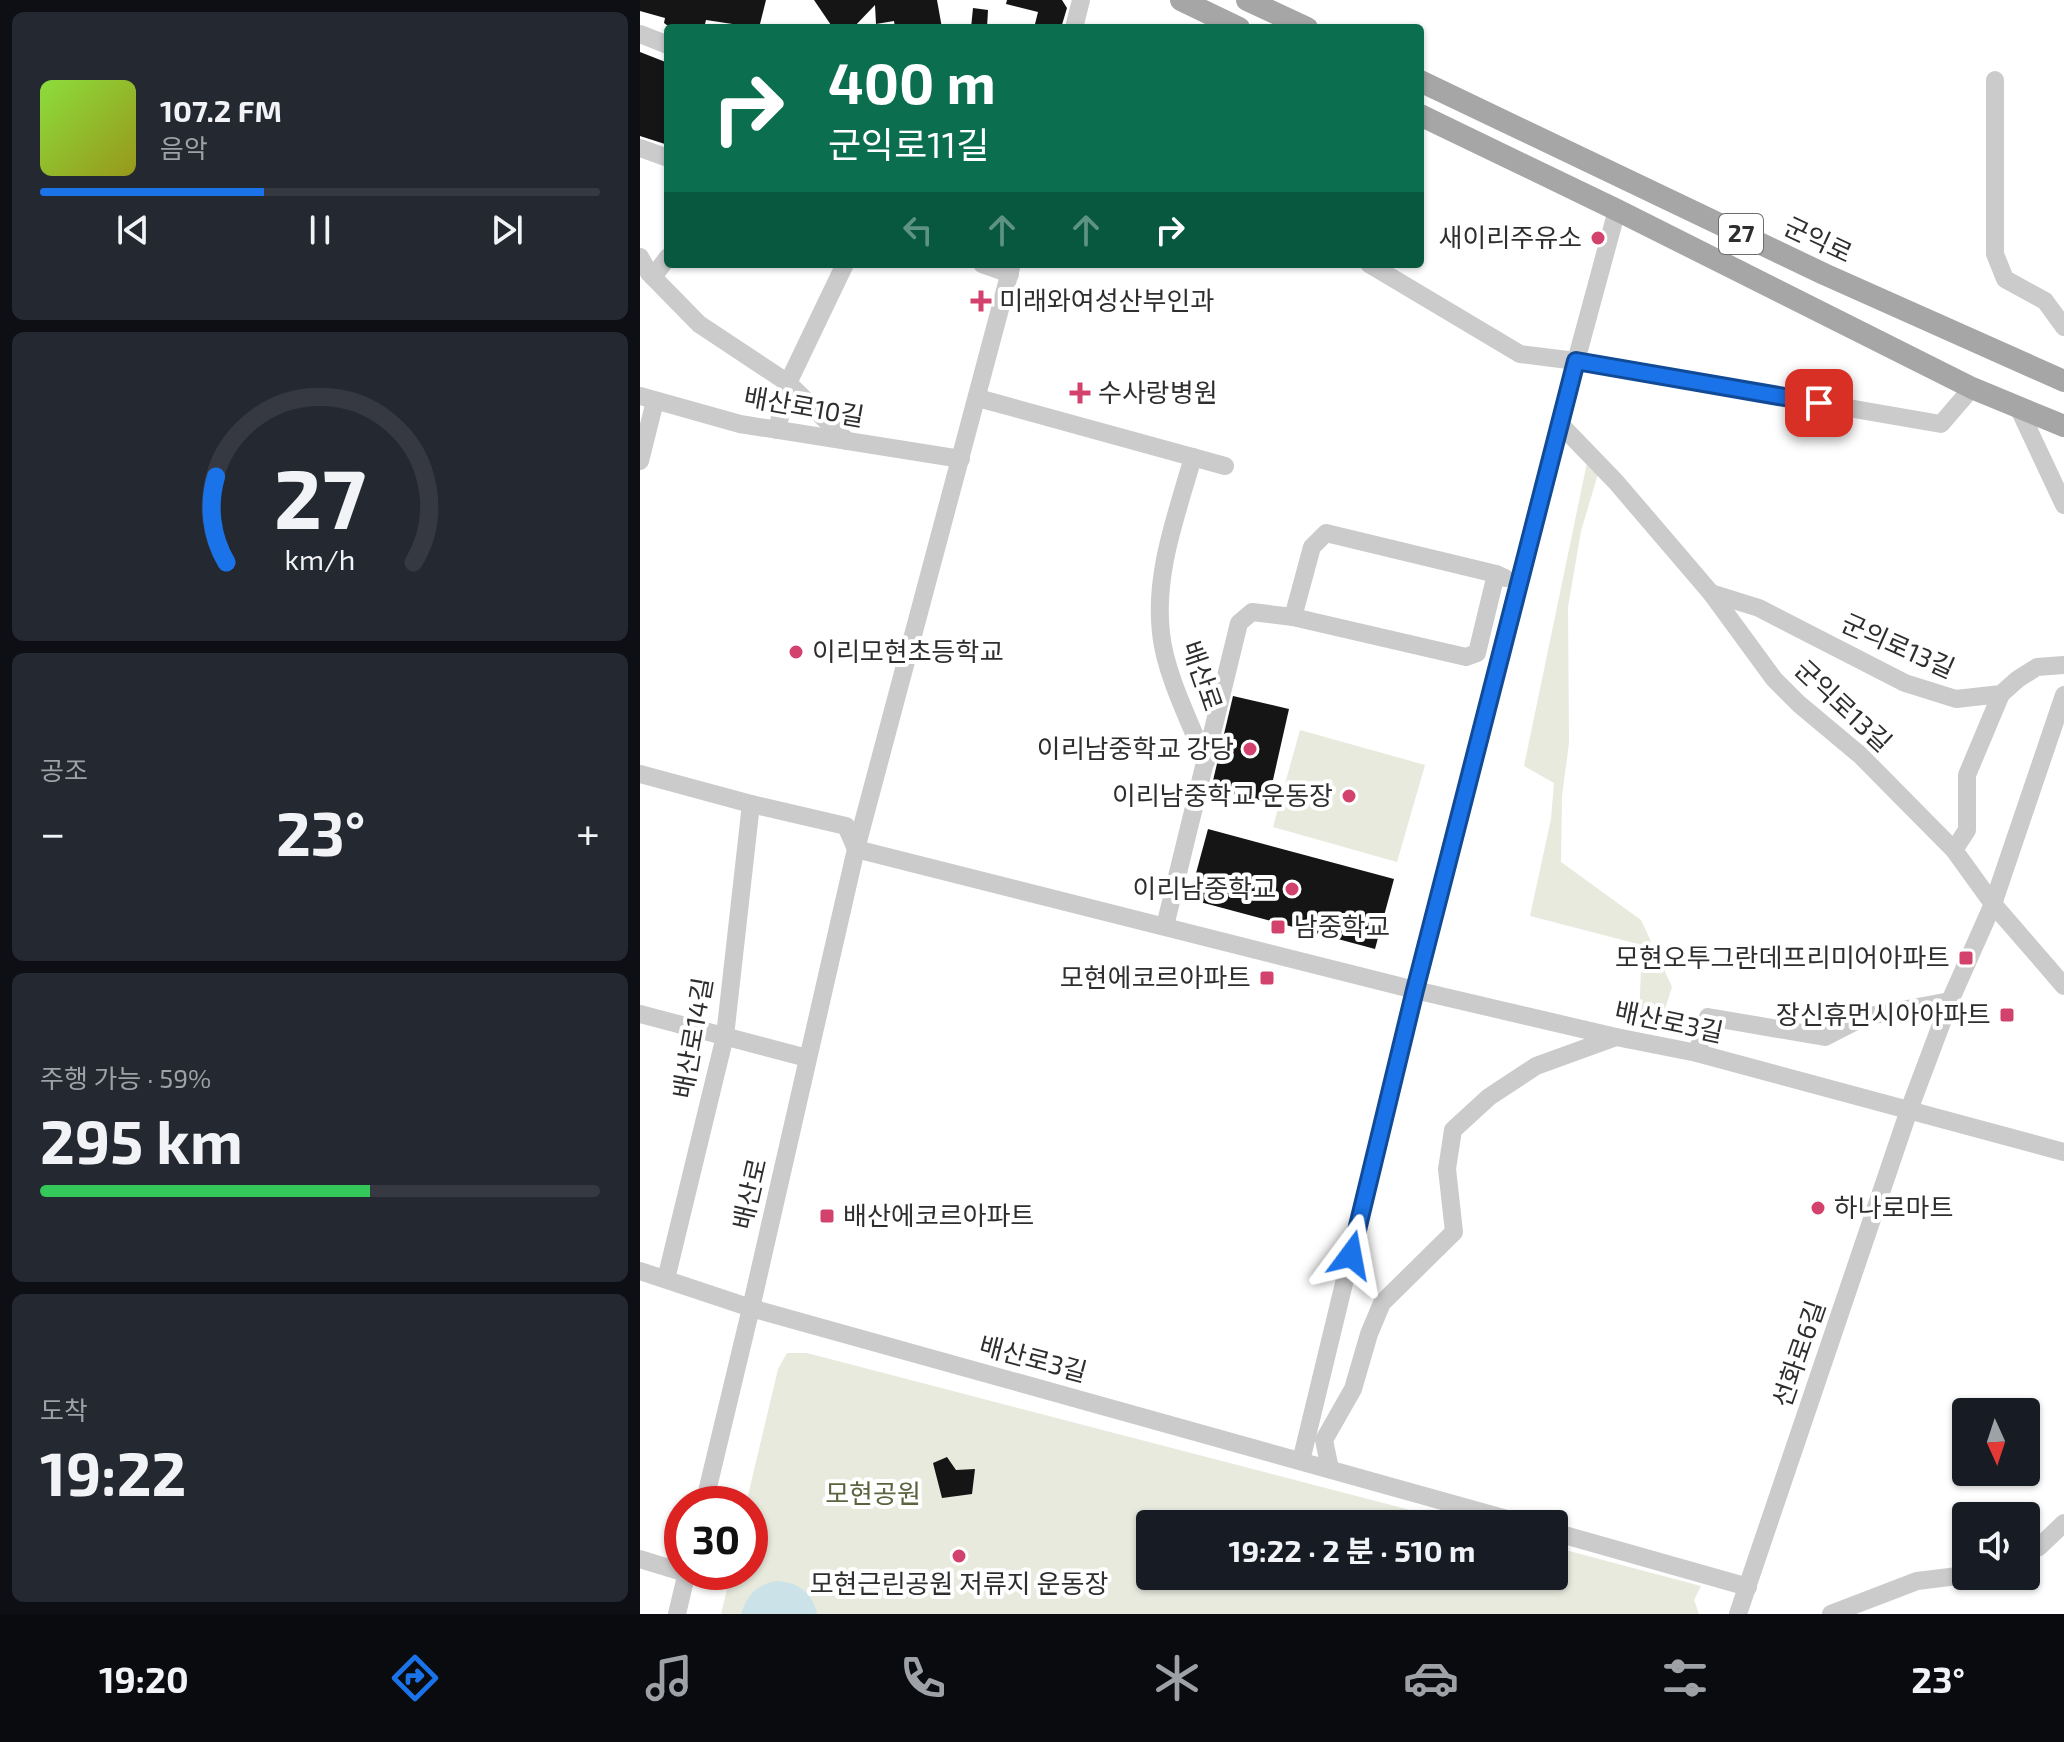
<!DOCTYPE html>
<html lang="ko">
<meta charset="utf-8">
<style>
:root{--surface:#171b24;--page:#242831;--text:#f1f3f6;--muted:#9ea1a6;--line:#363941;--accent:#1a73e8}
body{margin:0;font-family:"Exo 2","Noto Sans KR",sans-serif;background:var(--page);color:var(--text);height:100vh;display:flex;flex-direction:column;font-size:30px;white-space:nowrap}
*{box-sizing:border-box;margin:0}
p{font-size:26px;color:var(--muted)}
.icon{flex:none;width:44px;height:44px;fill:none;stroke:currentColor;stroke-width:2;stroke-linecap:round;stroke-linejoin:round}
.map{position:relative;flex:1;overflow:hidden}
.drawer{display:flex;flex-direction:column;gap:12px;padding:12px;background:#0d0f14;width:640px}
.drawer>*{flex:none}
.top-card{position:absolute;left:24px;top:24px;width:760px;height:244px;border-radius:8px;box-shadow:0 2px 6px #0004;background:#0b6e4f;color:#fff;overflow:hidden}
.needle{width:52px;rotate:177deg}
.buttons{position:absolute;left:1312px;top:1398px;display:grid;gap:16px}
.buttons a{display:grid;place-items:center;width:88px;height:88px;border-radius:8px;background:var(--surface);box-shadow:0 2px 6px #0004;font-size:40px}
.speed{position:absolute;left:24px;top:1486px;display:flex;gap:16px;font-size:40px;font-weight:700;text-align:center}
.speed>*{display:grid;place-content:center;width:104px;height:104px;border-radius:50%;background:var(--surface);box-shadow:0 2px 6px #0004;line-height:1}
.speed .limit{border:12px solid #d22;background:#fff;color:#111}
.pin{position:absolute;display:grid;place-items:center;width:68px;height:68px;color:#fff;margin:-34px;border-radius:16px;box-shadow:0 4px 12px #0006}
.me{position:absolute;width:88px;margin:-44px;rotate:13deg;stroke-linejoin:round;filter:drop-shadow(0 0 6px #0008)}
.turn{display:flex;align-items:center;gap:28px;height:168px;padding:0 32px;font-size:36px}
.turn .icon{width:104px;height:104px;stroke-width:2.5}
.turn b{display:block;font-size:56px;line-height:68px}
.lanes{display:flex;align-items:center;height:76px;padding:0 32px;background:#0003;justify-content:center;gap:40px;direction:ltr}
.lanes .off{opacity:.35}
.big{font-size:60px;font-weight:700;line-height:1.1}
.drawer .widget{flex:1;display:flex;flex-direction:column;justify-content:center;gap:12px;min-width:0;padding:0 28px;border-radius:12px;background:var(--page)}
.drawer .dial{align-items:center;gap:0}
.dial svg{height:208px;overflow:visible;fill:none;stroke:var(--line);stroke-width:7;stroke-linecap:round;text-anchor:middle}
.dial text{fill:var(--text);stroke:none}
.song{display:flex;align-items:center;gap:24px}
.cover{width:96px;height:96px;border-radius:12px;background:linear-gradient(135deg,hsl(90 70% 55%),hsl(60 70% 35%))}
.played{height:8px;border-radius:4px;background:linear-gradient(90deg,var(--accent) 40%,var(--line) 40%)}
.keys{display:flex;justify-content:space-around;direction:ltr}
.heat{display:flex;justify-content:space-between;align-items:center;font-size:44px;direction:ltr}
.charge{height:12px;border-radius:6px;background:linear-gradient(90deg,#34c759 59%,var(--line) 0)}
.trip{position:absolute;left:496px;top:1510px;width:432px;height:80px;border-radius:8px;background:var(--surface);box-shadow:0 2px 6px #0004;font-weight:700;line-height:80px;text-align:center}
.tabs{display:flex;height:128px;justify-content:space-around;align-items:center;background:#090b0e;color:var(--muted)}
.tabs .icon{width:56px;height:56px}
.tabs .active{color:var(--accent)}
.tabs b{font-size:36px;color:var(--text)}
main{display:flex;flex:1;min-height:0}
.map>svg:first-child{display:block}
.green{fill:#e7eadd}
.water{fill:#cbe3e8}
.building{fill:#151515}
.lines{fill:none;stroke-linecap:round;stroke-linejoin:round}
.minor{stroke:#cbcbcb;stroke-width:18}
.major{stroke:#a6a6a6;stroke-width:22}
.route-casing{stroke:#114b97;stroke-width:20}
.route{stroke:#1a73e8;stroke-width:14}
.poi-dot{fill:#d3426d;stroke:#fff;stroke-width:3}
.labels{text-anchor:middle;stroke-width:8;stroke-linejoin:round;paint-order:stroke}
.shield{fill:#fff;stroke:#6d6d6d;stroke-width:2}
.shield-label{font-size:24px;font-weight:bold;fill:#2e2e2e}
.poi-label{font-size:26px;fill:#2e2e2e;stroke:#fff;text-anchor:end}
.street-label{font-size:26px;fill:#2e2e2e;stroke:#fff}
.park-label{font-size:26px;fill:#5a6540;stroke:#fff}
</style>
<main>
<section class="drawer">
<div class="widget">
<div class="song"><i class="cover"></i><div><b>107.2 FM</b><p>음악</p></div></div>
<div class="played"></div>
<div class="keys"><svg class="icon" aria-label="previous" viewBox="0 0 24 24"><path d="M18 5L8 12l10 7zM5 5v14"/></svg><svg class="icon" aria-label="pause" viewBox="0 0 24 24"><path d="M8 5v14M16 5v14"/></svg><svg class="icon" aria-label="next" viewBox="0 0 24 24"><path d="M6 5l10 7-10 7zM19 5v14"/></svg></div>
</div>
<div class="widget dial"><svg viewBox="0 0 100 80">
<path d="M14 69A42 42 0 1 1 86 69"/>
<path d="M14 69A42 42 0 0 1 10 36" stroke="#1a73e8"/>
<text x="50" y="56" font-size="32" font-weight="700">27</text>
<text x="50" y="72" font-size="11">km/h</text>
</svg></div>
<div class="widget"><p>공조</p>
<div class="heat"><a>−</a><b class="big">23°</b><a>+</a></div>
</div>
<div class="widget"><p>주행 가능 · 59%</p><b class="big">295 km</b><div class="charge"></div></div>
<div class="widget"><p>도착</p><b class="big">19:22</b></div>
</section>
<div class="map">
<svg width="1424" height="1614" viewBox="0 0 1424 1614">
<rect width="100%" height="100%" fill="#fff"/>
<g class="green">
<polygon points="948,458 961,464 941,531 928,607 929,743 922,796 921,862 1001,920 1032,987 1019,1028 999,1019 1002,945 890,916 911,819 914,783 884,766"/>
<polygon points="660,730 785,765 757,862 633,827"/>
<polygon points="147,1353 167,1353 824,1524 510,1524 510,1576 914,1576 914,1547 1061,1586 1054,1600 1059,1614 81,1614 91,1572 110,1572 110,1504 106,1504 138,1369"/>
</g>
<path class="water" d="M136,1581C158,1582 172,1592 177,1614H101C107,1595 116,1585 136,1581Z"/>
<g class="building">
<polygon points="0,0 126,0 119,28 66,20 64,28 31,28 24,23 25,18 0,11"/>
<polygon points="174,0 297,0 302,28 255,28 254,21 236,24 235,5 213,28 193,28"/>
<polygon points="367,0 422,0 427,8 421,28 394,28 398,12 366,4"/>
<polygon points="333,8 348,10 347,28 331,28"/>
<polygon points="0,52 28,63 28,145 0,136"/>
<polygon points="593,696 649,709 628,802 571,789"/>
<polygon points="568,829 754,879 735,949 549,899"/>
<polygon points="307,1457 316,1470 335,1469 332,1494 302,1498 293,1463"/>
</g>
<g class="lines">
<g class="minor">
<polyline points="434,28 441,0"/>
<polyline points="0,34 28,45"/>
<polyline points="1355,80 1355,254 1365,279 1405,301 1424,327"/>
<polyline points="0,148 28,158"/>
<polyline points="0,257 9,273 59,324 148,383 207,441"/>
<polyline points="342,264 370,274"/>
<polyline points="729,264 880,354 936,361 1301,424 1332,388"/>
<polyline points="13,277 28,257"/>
<polyline points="0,396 100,424 321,459"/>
<polyline points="338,398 585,466"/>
<polyline points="1378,407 1424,505"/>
<polyline points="920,424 976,482 1071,593 1134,679 1159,704 1220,755 1314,850 1353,904 1424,986"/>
<polyline points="137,430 148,383 205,264"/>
<path d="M553,457C537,514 514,573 521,633C525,674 551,724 566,762"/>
<polyline points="0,461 15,401"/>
<polyline points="1071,593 1119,608 1265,683 1316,699 1361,694 1378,679 1397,667 1424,665"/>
<polyline points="653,617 672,547 686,533 856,574 865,578"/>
<polyline points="0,774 111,804 206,826 216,849 775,990 976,1037 1057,1053 1424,1152"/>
<polyline points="1314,850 1327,830 1327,775 1361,694"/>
<polyline points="525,926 599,623 612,612 653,617 826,657 837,653 856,574"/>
<polyline points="0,1014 167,1058"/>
<polyline points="1057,1053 1068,1017 1185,1037 1224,1017 1310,1001"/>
<polyline points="0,1271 111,1308 885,1524"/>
<polyline points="26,1279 85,1036 111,804"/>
<polyline points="661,1461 775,990 936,361 977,210"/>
<polyline points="690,1469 684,1440 713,1389 729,1334 742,1303 814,1232 807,1169 813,1130 849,1097 896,1066 976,1037"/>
<polyline points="64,1504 111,1308 216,849 372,264"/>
<polyline points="914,1532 1108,1587"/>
<polyline points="1386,1552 1399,1547 1424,1523"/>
<polyline points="0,1559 42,1572"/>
<polyline points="37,1614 47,1572"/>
<polyline points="1098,1614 1269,1110 1310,1001 1353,904 1424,695"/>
<polyline points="1191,1614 1277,1581 1326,1575"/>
</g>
<g class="major">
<polyline points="541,0 599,28"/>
<polyline points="607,0 667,28"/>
<polyline points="780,81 1184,274 1424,381"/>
<polyline points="780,115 977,210 1332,388 1424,426"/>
</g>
</g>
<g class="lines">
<g class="route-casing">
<polyline id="route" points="711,1255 775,990 936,361 1179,403"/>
</g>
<use href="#route" class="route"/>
</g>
<g class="poi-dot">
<circle cx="958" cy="238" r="8"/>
<path d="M337 289h8v8h8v8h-8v8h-8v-8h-8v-8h8z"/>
<path d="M436 381h8v8h8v8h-8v8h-8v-8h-8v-8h8z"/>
<circle cx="156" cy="652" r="8"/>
<circle cx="610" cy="749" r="8"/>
<circle cx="709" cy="796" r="8"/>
<circle cx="652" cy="889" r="8"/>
<rect x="630" y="919" width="16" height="16" rx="4"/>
<rect x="1318" y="950" width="16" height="16" rx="4"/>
<rect x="619" y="970" width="16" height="16" rx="4"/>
<rect x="1359" y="1007" width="16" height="16" rx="4"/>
<circle cx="1178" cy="1208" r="8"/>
<rect x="179" y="1208" width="16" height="16" rx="4"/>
<circle cx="319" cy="1556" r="8"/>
</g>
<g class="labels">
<rect class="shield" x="1079" y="214" width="44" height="40" rx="6"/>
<g class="shield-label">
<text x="1101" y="242">27</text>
</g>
<g class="poi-label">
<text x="942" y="247">새이리주유소</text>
<text x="359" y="310" text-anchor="start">미래와여성산부인과</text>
<text x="458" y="402" text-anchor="start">수사랑병원</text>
<text x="172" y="661" text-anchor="start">이리모현초등학교</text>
<text x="594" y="758">이리남중학교 강당</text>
<text x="693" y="805">이리남중학교 운동장</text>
<text x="636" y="898">이리남중학교</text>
<text x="654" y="936" text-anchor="start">남중학교</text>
<text x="1310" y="967">모현오투그란데프리미어아파트</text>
<text x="611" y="987">모현에코르아파트</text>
<text x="1351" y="1024">장신휴먼시아아파트</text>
<text x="1194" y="1217" text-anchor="start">하나로마트</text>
<text x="203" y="1225" text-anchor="start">배산에코르아파트</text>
<text x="319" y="1593" text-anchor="middle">모현근린공원 저류지 운동장</text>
</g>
<g class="street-label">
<text transform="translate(1178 240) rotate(25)" y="9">군익로</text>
<text transform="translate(164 407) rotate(10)" y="9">배산로10길</text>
<text transform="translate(1258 646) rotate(24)" y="9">군의로13길</text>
<text transform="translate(562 676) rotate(71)" y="9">배산로</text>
<text transform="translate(1203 706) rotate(43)" y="9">군익로13길</text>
<text transform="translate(1029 1022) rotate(12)" y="9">배산로3길</text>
<text transform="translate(53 1038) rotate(-80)" y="9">배산로14길</text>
<text transform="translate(110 1194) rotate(-77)" y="9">배산로</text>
<text transform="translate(1159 1354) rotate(-71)" y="9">선화로6길</text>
<text transform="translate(393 1359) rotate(15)" y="9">배산로3길</text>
</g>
<g class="park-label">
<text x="233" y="1503">모현공원</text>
</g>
</g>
</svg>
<div class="buttons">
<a><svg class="needle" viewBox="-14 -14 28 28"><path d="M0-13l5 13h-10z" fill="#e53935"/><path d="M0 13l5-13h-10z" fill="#9ea1a6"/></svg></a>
<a><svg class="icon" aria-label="sound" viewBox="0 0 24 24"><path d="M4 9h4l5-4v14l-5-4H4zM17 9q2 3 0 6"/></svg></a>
</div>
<div class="speed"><div class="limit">30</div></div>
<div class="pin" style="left:1179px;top:403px;background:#d93025"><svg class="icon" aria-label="arrive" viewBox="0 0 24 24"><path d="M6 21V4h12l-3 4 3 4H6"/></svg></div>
<svg class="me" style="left:711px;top:1255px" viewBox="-20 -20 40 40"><path d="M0-17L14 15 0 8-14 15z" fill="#1a73e8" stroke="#fff" stroke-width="4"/></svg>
<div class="trip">19:22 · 2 분 · 510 m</div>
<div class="top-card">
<div class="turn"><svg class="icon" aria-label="right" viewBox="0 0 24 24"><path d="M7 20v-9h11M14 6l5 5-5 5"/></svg><div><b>400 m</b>군익로11길</div></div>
<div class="lanes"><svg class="icon off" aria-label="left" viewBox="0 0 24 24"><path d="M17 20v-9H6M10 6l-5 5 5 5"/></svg><svg class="icon off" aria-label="ahead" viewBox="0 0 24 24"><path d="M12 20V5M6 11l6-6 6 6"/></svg><svg class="icon off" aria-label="ahead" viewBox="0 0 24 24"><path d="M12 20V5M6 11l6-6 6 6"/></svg><svg class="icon" aria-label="right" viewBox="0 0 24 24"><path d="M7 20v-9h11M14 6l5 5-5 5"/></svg></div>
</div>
</div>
</main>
<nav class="tabs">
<b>19:20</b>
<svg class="icon active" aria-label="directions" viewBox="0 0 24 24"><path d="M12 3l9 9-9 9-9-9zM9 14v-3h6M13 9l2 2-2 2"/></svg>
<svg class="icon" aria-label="music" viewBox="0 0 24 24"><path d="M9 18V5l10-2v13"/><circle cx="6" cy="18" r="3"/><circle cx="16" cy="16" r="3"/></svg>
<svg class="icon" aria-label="phone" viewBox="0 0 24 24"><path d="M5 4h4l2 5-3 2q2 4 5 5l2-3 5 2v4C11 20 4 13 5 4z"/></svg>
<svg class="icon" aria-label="climate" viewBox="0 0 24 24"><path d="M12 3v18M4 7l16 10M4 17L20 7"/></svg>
<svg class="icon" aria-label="car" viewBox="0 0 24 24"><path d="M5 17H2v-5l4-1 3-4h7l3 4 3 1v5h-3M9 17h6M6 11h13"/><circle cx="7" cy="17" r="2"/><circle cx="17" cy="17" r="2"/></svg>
<svg class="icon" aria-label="filters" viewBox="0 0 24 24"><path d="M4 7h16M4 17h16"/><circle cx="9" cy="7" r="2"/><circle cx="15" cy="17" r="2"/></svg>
<b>23°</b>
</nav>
